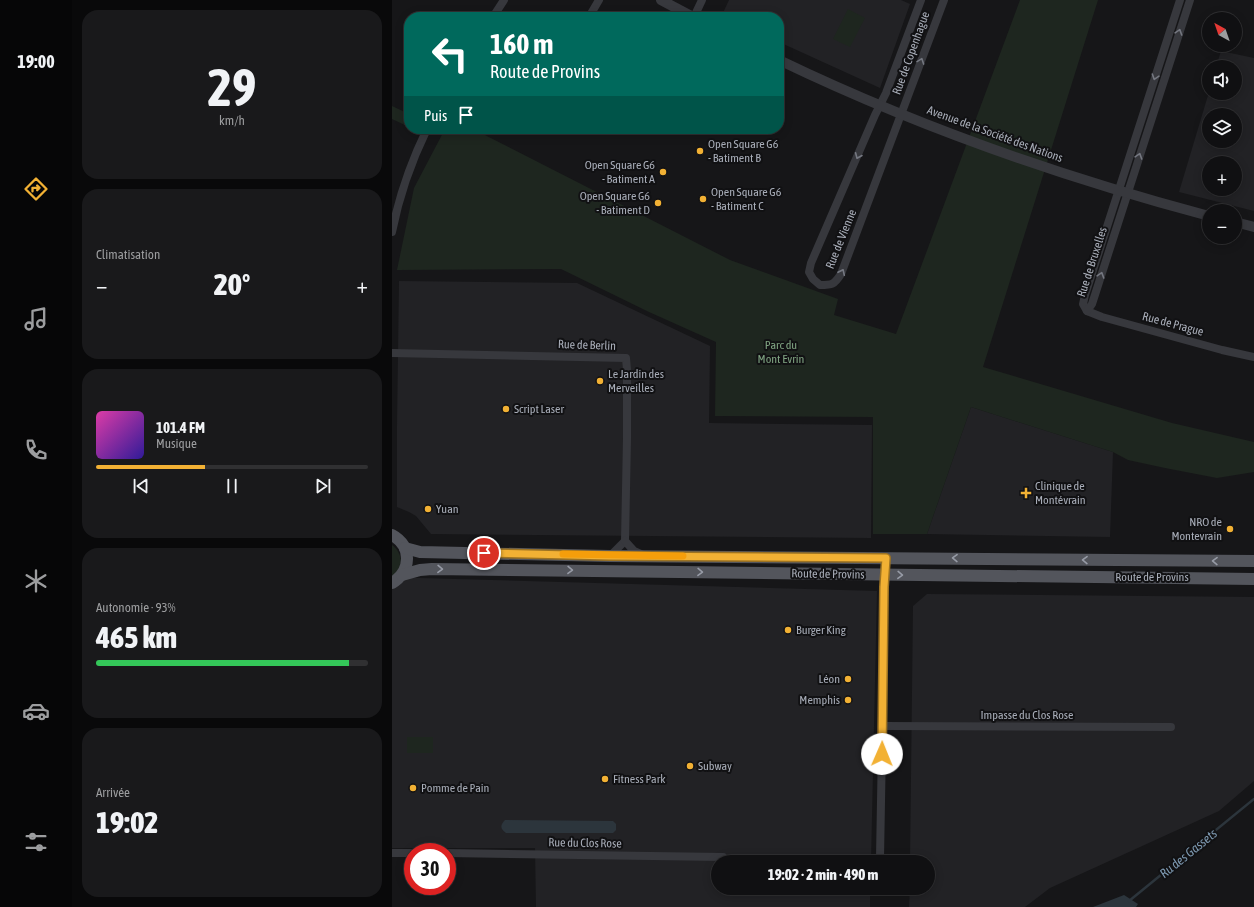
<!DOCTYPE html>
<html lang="fr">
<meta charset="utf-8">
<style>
:root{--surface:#101012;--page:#19191b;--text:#f1f3f6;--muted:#9c9d9f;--line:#303032;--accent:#f2b134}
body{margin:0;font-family:"Asap Condensed",sans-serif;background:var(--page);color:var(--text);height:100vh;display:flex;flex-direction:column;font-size:15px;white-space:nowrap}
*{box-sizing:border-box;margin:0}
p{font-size:13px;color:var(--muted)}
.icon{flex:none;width:22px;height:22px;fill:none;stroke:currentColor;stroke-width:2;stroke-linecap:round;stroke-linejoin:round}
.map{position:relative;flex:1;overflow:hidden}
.side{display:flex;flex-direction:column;gap:10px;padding:10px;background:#09090a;width:320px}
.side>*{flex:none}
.banner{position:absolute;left:12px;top:12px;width:380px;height:122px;border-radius:16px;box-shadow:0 2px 10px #0003,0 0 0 1px var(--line);background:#00695c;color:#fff;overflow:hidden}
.needle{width:26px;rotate:320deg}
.buttons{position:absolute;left:810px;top:12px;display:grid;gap:8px}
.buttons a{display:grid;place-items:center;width:40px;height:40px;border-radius:50%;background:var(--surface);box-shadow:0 2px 10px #0003,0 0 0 1px var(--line);font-size:20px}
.speed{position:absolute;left:12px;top:843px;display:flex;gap:8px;font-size:20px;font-weight:700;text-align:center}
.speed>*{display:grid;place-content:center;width:52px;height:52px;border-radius:50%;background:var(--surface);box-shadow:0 2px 10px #0003,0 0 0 1px var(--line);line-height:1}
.speed .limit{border:6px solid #d22;background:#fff;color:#111}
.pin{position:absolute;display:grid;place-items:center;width:34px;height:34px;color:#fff;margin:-17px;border:2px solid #fff;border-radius:50%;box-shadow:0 1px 4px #0007}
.me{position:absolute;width:44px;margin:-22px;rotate:1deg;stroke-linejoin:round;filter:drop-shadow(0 0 3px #0008)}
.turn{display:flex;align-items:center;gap:14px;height:84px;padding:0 20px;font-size:18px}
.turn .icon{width:52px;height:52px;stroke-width:2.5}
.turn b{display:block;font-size:28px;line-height:34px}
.then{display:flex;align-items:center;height:38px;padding:0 20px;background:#0003;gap:8px;font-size:15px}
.big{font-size:30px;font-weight:800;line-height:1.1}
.side .tile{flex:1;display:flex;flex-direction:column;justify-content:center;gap:6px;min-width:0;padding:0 14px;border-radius:16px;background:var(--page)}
.side .dial{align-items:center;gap:0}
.dial b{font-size:52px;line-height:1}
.song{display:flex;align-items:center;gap:12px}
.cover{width:48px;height:48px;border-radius:6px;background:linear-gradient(135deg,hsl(320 70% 55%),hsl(250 70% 35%))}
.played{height:4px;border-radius:2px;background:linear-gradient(90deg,var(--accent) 40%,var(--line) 40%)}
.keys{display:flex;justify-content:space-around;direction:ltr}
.heat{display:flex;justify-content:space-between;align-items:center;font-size:22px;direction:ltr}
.charge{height:6px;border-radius:3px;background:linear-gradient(90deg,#34c759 93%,var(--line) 0)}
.trip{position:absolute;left:319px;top:855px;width:224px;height:40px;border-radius:20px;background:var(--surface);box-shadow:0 2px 10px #0003,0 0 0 1px var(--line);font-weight:800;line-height:40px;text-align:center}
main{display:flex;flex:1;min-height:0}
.tab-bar{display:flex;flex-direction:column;width:72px;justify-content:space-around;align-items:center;background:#060607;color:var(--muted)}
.tab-bar .icon{width:28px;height:28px}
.tab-bar .on{color:var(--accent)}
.tab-bar b{font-size:18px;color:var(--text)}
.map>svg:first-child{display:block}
.built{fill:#222225;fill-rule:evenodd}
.green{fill:#1e261f}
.water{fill:#2c353c}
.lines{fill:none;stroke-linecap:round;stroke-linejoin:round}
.stream{stroke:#2c353c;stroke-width:2.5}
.minor{stroke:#37383d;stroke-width:8}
.tertiary{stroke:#37383d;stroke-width:10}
.primary{stroke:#53555c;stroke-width:12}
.oneway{stroke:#757881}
.oneway2{stroke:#979ba6}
.route-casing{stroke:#9d7322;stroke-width:10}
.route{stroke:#f2b134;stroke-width:7}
.slow{stroke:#f59e0b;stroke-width:7}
.poi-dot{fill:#f2b134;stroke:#111113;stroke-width:1.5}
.labels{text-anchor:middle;stroke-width:4;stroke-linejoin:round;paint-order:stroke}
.street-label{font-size:12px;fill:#a8adb8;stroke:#111113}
.poi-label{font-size:12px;fill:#a8adb8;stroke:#111113;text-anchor:start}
.park-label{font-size:12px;fill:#7fa381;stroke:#111113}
.water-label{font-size:13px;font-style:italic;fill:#7f9bb3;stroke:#111113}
</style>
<main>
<nav class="tab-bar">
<b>19:00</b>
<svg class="icon on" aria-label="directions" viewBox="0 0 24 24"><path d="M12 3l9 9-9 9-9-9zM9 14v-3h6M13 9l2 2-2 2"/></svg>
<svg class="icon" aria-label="music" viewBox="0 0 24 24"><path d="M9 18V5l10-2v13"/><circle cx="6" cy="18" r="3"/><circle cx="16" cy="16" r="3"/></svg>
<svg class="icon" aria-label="phone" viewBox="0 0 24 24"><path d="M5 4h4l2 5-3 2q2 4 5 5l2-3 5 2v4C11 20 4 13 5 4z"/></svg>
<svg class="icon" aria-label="climate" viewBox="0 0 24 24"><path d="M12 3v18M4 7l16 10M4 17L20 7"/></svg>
<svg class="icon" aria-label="car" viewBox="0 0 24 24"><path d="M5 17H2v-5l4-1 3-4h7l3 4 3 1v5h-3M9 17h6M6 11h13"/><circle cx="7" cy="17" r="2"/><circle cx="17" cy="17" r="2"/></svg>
<svg class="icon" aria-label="filters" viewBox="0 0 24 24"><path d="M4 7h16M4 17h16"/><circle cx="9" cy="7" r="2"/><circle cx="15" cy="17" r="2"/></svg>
</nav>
<section class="side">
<div class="tile dial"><b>29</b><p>km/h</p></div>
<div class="tile"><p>Climatisation</p>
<div class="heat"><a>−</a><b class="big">20°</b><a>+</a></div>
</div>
<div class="tile">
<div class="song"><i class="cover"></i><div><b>101.4 FM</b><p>Musique</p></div></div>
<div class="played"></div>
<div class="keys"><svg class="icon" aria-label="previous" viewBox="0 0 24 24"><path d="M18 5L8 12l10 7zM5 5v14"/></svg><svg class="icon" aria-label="pause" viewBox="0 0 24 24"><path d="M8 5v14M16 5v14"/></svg><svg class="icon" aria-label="next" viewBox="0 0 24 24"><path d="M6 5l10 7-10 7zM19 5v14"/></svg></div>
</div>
<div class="tile"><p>Autonomie · 93%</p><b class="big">465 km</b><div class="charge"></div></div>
<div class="tile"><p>Arrivée</p><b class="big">19:02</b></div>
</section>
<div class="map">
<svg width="862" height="907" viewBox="0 0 862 907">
<rect width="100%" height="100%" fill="#161618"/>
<g class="built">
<polygon points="337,0 509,0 518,4 488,88 387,42 387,17 335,17 330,15"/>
<path d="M829,51L862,58V211L787,192L817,92V93H843V67H824ZM817,115H843V141H817ZM817,163H843V189H817Z"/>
<polygon points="7,281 185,283 318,346 317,423 480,425 479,538 39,534 24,516 17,512 5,507 5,426"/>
<polygon points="579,407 721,452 718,537 535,534"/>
<polygon points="0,578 28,578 485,591 479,862 326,862 326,888 478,888 478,907 144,907 143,848 0,848"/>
<polygon points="535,594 862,597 862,781 827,811 658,888 633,907 517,907 518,888 536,888 536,862 518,862 521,606"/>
</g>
<g class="green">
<polygon points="628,0 706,0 591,367 780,423 862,442 862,472 825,478 773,468 736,460 721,452 579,407 535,534 481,534 481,417 323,416 324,342 257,312 169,269 5,270 22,188 53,129 81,129 338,260 446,299 442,315 504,334"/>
<polygon points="456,9 473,18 458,47 441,39"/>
<polygon points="0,106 17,114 17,122 15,126 0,119"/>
<path d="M0,545C11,553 12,567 0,576Z"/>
<rect x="15" y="737" width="26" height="16"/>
</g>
<g class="water">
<path d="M113,820L221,821L224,824V830L221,833H114C108,829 108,825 113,820Z"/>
<polygon points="732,895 746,904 744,907 701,907"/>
</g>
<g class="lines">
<polyline class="stream" points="737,901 862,799"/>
<g class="minor">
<path d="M529,0L494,93L483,115L419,263L417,272L421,279L428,285C440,285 442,285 449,274L552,0"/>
<polyline points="788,0 693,295 691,304 695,311 710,317 830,350 862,357"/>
<polyline points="101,17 112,0"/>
<polyline points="197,17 207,0"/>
<polyline points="302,17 310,0"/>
<path d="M0,232C7,196 19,162 35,129"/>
<polyline points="695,311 700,304 798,0"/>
<polyline points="0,353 234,358 235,370 235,438 233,541 218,556"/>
<polyline points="233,541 242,551 251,555"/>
<polyline points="490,726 779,727"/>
<polyline points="0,853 21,853"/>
<polyline points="55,853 331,857"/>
<polyline points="488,858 490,745 492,587 494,558"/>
</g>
<g class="tertiary">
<polyline points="269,0 301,17"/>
<path d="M387,60C524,126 670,177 817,216"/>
<polyline points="843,222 862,227"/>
</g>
<g class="primary">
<path d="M0,535C21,546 19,572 0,583"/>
<polyline points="13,548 28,552 218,556 862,561"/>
<polyline points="10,575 28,570 40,569 862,579"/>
</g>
</g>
<defs><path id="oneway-chevron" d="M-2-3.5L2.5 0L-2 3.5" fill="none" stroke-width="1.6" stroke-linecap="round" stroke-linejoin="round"/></defs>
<g class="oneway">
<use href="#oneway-chevron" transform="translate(787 32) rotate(-72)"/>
<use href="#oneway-chevron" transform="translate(529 61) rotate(-70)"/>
<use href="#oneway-chevron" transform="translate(763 77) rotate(108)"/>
<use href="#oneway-chevron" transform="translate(466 156) rotate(113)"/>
<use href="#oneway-chevron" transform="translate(747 156) rotate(-72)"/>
<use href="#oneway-chevron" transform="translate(450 272) rotate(-65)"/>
<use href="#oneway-chevron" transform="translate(709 275) rotate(-72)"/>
</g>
<g class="oneway2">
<use href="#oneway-chevron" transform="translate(563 558) rotate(-179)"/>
<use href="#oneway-chevron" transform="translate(693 560) rotate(-179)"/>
<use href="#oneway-chevron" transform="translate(823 561) rotate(-179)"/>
<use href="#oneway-chevron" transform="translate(48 569) rotate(1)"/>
<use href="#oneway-chevron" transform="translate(178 570) rotate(1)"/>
<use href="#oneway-chevron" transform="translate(308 572) rotate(1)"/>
<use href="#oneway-chevron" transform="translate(508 575) rotate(2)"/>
</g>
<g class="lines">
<g class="route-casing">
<polyline id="route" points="92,553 218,556 494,558 492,587 490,754"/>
</g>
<use href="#route" class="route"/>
<polyline class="slow" points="171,554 291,556"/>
</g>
<g class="poi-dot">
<circle cx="308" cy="151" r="4"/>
<circle cx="271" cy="172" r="4"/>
<circle cx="311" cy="199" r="4"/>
<circle cx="266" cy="203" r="4"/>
<circle cx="208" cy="381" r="4"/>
<circle cx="114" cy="409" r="4"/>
<path d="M632 487h4v4h4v4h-4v4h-4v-4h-4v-4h4z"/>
<circle cx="36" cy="509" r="4"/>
<circle cx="838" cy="529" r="4"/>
<circle cx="396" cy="630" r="4"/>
<circle cx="456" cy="679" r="4"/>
<circle cx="456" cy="700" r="4"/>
<circle cx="298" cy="766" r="4"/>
<circle cx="213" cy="779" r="4"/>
<circle cx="21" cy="788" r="4"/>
</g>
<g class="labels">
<g class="street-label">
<text transform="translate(519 53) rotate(-70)" y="4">Rue de Copenhague</text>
<text transform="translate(603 134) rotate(20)" y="4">Avenue de la Société des Nations</text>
<text transform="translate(449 239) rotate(-68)" y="4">Rue de Vienne</text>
<text transform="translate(700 262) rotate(-72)" y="4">Rue de Bruxelles</text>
<text transform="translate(781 324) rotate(15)" y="4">Rue de Prague</text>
<text transform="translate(195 345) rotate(2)" y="4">Rue de Berlin</text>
<text transform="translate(436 574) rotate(1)" y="4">Route de Provins</text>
<text x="760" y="581">Route de Provins</text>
<text x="635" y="719">Impasse du Clos Rose</text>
<text transform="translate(193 843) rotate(1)" y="4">Rue du Clos Rose</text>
</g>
<g class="poi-label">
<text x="316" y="148">Open Square G6<tspan x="316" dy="14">- Batiment B</tspan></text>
<text x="263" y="169" text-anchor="end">Open Square G6<tspan x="263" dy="14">- Batiment A</tspan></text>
<text x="319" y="196">Open Square G6<tspan x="319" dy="14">- Batiment C</tspan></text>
<text x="258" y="200" text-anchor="end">Open Square G6<tspan x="258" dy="14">- Batiment D</tspan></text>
<text x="216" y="378">Le Jardin des<tspan x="216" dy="14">Merveilles</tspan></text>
<text x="122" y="413">Script Laser</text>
<text x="643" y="490">Clinique de<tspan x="643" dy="14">Montévrain</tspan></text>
<text x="44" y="513">Yuan</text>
<text x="830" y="526" text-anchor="end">NRO de<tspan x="830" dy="14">Montevrain</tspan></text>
<text x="404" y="634">Burger King</text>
<text x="448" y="683" text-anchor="end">Léon</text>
<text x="448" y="704" text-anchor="end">Memphis</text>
<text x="306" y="770">Subway</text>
<text x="221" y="783">Fitness Park</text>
<text x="29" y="792">Pomme de Pain</text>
</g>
<g class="park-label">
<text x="389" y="349">Parc du<tspan x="389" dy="14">Mont Evrin</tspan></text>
</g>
<g class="water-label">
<text transform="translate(796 853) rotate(-39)" y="5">Ru des Gassets</text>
</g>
</g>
</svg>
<div class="buttons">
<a><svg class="needle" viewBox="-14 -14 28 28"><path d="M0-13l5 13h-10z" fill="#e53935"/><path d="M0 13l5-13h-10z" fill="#9c9d9f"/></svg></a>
<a><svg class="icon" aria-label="sound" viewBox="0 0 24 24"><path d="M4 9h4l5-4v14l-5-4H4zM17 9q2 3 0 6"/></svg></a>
<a><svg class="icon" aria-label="layers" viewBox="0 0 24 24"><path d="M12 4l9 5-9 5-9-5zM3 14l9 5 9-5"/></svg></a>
<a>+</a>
<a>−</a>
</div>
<div class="speed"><div class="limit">30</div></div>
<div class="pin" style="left:92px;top:553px;background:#d93025"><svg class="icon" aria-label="arrive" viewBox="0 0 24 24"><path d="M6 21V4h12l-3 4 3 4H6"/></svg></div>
<svg class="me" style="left:490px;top:754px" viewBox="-20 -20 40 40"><circle r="19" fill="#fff"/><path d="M0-13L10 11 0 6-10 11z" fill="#f2b134"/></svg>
<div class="trip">19:02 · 2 min · 490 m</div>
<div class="banner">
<div class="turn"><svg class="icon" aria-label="left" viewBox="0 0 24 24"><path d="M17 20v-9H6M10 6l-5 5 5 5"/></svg><div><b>160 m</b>Route de Provins</div></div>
<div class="then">Puis<svg class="icon" aria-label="arrive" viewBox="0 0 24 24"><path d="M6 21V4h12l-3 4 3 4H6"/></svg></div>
</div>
</div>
</main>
